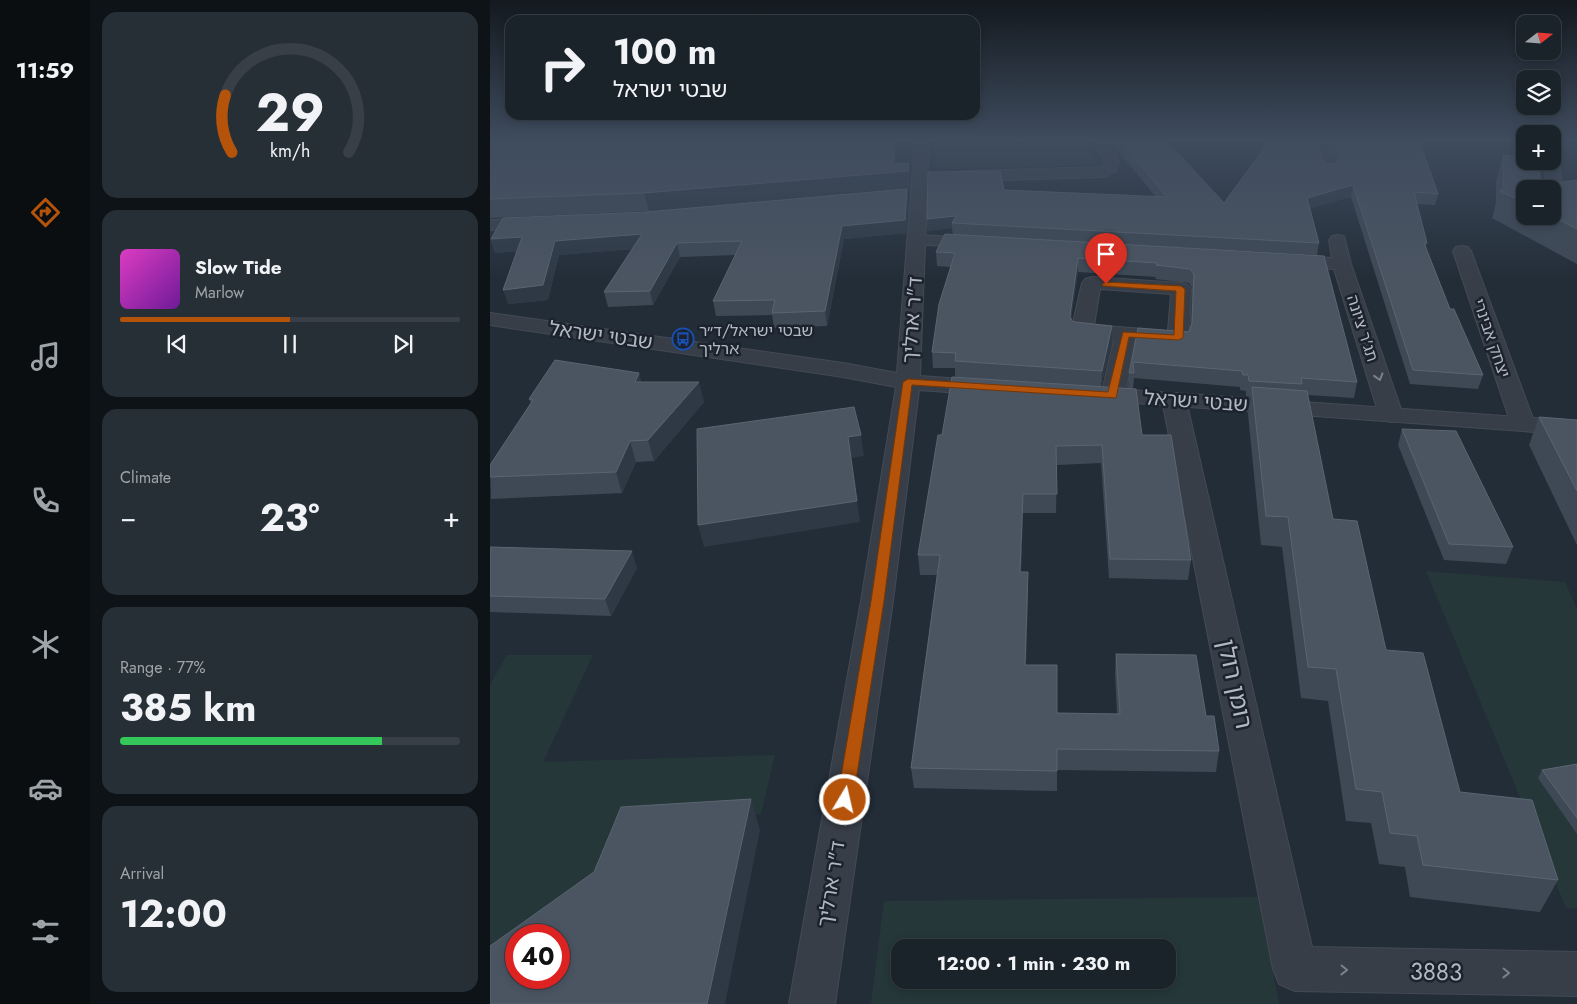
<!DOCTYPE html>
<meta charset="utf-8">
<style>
:root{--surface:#1a222a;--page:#272f36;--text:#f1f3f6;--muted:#9fa4a8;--line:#383f47;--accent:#b45309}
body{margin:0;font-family:Jost,"Noto Sans Hebrew",sans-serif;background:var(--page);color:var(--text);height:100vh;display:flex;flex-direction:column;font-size:19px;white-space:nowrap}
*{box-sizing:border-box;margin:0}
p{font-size:16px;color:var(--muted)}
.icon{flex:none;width:28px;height:28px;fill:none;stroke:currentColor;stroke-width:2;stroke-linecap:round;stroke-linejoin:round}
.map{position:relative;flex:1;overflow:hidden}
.side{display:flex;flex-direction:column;gap:12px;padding:12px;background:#0e1317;width:400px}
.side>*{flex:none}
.hud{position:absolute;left:15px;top:15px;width:475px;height:105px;border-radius:15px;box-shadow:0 2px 8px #0003,0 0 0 1px var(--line);background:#1a222a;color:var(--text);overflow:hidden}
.needle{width:32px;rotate:73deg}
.tools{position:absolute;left:1026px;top:15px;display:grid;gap:10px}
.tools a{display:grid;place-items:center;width:45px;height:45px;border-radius:10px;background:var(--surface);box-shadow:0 2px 8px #0003,0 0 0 1px var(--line);font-size:25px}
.speed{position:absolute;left:15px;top:924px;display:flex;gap:10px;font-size:25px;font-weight:700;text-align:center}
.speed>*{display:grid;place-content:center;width:65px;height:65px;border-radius:50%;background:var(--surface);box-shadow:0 2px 8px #0003,0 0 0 1px var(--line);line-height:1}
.speed .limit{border:8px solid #d22;background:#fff;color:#111}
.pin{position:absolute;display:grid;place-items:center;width:42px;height:42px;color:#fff;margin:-51px -21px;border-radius:50% 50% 50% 0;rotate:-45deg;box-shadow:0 0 5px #0007}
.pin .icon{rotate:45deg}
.me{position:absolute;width:55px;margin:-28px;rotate:9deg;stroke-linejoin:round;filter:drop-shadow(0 0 4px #0008)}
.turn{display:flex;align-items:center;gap:18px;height:105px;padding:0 25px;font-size:22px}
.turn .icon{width:65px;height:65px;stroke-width:2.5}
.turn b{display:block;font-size:35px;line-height:42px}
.big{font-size:38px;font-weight:700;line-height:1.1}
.side .card{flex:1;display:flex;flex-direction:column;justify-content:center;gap:8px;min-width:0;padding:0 18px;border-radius:15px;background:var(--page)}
.side .dial{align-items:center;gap:0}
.dial svg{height:130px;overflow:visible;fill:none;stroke:var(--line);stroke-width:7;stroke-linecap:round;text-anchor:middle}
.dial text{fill:var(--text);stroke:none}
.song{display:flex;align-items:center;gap:15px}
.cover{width:60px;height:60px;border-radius:8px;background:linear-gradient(135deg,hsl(310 70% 55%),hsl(280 70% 35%))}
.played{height:5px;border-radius:2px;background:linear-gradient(90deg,var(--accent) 50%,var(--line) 50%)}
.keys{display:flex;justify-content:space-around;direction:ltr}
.heat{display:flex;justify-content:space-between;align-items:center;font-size:28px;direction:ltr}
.charge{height:8px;border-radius:4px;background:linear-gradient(90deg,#34c759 77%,var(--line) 0)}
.trip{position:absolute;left:401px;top:939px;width:285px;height:50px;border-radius:15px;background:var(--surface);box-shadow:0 2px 8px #0003,0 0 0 1px var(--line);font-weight:700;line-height:50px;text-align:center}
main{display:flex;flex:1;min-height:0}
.dock{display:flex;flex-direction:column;width:90px;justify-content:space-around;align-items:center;background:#0a0e11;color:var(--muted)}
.dock .icon{width:35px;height:35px}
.dock .active{color:var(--accent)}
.dock b{font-size:22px;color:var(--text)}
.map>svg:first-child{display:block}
.green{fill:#253739;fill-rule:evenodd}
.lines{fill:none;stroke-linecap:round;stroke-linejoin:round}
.minor-casing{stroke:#434a54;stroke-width:2}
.tertiary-casing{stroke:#434a54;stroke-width:2}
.minor{fill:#373e48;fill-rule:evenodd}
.tertiary{fill:#373e48;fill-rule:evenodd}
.wall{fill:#3f4956;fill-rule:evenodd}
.shaded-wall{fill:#2e3945}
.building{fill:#4b5562;stroke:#5b6571;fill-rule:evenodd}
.oneway{stroke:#7b828c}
.route{fill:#b45309;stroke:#753606}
.labels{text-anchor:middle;stroke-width:5;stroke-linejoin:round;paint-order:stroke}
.far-street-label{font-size:16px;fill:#b2b9c4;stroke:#1c232d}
.far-poi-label{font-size:16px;fill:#b2b9c4;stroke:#1c232d;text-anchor:start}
.street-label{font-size:20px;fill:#b2b9c4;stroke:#1c232d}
.near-street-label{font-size:24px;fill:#b2b9c4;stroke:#1c232d}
</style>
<main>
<nav class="dock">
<b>11:59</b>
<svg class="icon active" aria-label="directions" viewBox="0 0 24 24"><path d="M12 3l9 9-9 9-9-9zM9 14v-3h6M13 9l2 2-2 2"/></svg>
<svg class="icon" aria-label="music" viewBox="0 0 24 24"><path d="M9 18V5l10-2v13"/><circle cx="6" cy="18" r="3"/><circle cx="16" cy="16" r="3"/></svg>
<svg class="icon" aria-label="phone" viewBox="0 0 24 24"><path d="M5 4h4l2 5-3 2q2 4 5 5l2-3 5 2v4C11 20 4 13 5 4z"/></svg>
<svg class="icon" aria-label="climate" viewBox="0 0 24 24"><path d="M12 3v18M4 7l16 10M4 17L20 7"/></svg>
<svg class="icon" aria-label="car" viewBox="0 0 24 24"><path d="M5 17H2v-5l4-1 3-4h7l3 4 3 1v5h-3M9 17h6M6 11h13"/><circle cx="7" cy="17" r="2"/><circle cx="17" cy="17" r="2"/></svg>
<svg class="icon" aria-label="filters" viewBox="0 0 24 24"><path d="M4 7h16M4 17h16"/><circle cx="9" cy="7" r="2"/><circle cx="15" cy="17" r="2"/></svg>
</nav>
<section class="side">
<div class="card dial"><svg viewBox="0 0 100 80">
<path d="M14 69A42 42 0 1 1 86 69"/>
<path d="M14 69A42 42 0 0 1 10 34" stroke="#b45309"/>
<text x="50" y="56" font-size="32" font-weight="700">29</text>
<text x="50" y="72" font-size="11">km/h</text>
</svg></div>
<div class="card">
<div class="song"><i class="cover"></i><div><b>Slow Tide</b><p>Marlow</p></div></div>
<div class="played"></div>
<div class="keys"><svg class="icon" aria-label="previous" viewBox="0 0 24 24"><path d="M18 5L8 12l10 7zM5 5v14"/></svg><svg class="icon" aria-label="pause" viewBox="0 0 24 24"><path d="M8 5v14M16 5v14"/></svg><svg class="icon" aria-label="next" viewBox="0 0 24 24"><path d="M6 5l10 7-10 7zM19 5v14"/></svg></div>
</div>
<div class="card"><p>Climate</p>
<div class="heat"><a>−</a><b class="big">23°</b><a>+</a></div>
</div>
<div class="card"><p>Range · 77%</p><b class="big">385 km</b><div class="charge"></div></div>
<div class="card"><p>Arrival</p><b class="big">12:00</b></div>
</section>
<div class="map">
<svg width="1087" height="1004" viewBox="0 0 1087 1004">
<rect width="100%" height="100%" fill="#232d38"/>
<g class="green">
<polygon points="445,140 593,140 606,165 446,169"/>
<polygon points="936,571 1075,582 1087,609 1087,909 1076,908"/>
<polygon points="17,655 103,655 53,762 285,755 271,814 124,821 98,886 26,935 0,959 0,685"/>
<path d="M769,897L789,1004H381L394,901ZM410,948H678V980H410Z"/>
</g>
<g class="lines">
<g class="minor-casing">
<g id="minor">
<polygon points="602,140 616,140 629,162 626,171 613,177 473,181 465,176 473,171 610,167 614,166 615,162"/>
<polygon points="801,140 821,140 839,145 847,170 844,173 834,173 827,151 803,143"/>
<polygon points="1062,155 1069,159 1073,197 1065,202 1062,201 1062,189 1056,189 1055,161 1062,161"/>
<polygon points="46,218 52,219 55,223 52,227 0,230 0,220"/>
<polygon points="427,235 490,238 496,239 499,243 496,247 490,248 421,244 418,240 421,236"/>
<polygon points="848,235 854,236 861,264 913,415 910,420 901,422 892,420 889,415 844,269 798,267 791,265 789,261 791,257 798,255 842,258 839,240 842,236"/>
<polygon points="972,246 978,247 981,251 1045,424 1042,429 1033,431 1024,429 1021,424 963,251 966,247"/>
<path d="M602,277L691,283L698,285L701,289L699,338L696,343L688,344L645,341L635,396L631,401L623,403L615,401L611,396L624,340L585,335L581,331L592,283L595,279ZM610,289L681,294L678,331L604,325Z"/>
<polygon points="684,393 692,395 696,400 822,947 1087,952 1087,996 805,991 789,984 783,969 672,400 676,395"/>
</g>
</g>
<g class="tertiary-casing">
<g id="tertiary">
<polygon points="425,140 439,140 430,376 499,381 507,383 511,388 507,393 499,395 429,390 403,601 345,1004 299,1004 371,601 406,387 353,377 0,325 0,313 353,363 407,373"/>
<polygon points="611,388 1087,421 1087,435 603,400 599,395 603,390"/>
</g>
</g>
<use href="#minor" class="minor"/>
<use href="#tertiary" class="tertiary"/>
</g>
<g class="wall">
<polygon points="0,140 407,140 405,164 419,163 420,181 419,189 417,189 418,201 416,233 354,239 337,326 284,328 282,315 226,316 223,301 246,255 190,257 163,305 118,307 114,292 142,249 69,255 58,300 18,304 26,251 5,253 1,239 159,211 0,218"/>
<polygon points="619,140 676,140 734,203 835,163 846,164 847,163 840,143 826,140 929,140 948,194 945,205 927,204 937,243 936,247 960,309 993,375 988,389 920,384 861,197 820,208 829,243 827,255 572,241 834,256 867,382 864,398 818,395 843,519 896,650 970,792 1068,880 1050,912 920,897 915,867 889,864 881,823 856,821 838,701 811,698 792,547 771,545 758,414 761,397 756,396 756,391 750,390 750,387 644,378 643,389 652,435 701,560 698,580 619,578 611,463 567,465 566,513 533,513 531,572 538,592 536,665 567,713 627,714 625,674 626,654 716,716 729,751 726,772 567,770 567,791 424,788 421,768 447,575 430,575 428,555 452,435 638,388 639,373 648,328 699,332 701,326 702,288 699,283 665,279 666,277 588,272 581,319 582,321 622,342 611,387 465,377 465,368 443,368 442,352 460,267 447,266 446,252 463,235 462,228 437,231 437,219 514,190 666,197 625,147 622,147"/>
<path d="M1013,155L1051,185L1087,180V264L1002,218L1006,203V181ZM1035,189L1062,216H1035Z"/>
<polygon points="149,373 151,382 214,402 164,461 146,462 132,493 1,499 0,465 41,403 39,399"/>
<polygon points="1049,417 1087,420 1087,545 1039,445"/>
<polygon points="912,429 1023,547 1016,564 954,560 908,445"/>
<polygon points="0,547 147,568 121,616 0,612"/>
<polygon points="1087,764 1087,834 1048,778 1052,770"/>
</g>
<g class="shaded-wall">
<polygon points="404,140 407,140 405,172 419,163 420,181 419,189 417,189 418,201 416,233 354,239 337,326 335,311 352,226 159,211 154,193 403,164"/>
<polygon points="863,185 861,197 815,210 817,198"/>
<polygon points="466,216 462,223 462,228 437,231 437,219"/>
<polygon points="152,234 155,248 69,255 58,300 18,304 13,290 65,241"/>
<polygon points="32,237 36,251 5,253 1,239"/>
<polygon points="187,243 190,257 163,305 160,291"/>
<polygon points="588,258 588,272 579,331 580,316"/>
<polygon points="622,326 622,342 611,387 612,371"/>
<polygon points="149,373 154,393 145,382"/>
<polygon points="209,382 214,402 164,461 158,440"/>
<polygon points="371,435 374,456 361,458 358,437"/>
<polygon points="140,441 146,462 132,493 126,472"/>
<polygon points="533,494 533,513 530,592 530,572"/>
<polygon points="367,501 370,522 214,547 208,525"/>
<polygon points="142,551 147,568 121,616 115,599"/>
<polygon points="538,572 538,592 535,685 535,665"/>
<polygon points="261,799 270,830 235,1004 217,1004"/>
</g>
<g class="building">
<polygon points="0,140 404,140 403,164 419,163 418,171 154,193 0,199"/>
<polygon points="629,140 676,140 734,203 780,140 820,140 827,142 835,163 846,164 851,158 844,140 929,140 948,194 924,192 937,243 934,243 960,309 964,309 993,375 923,370 863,185 817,198 829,243 462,223 466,216 437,219 438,172 510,171 514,190 677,197"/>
<polygon points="1013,155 1035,157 1035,161 1048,161 1051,185 1087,180 1087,229 1062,216 1062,189 1035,189 1035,203 1010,191 1014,190"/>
<polygon points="417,189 415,220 352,226 335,311 282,313 285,300 223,301 252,241 187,243 160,291 114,292 152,234 65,241 53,285 13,290 32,237 1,239 13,218 156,212"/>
<polygon points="455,234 834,256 867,382 811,378 812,384 759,381 758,375 753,375 752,371 643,362 644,373 639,373 648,328 699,332 702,323 704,274 700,269 666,265 667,263 588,258 580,316 582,321 585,322 622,326 612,371 465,361 466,353 442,352 449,304 465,253 446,252"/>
<polygon points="65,360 149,373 145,382 209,382 158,440 140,441 126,472 0,477 0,465 43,400 39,399"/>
<polygon points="462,377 646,389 652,435 681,435 701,560 620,559 612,445 566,446 567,494 533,494 530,572 538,572 535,665 567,665 567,713 630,714 626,654 706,655 716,716 724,716 729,751 567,749 567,771 421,768 450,555 428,555 448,435 452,435"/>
<polygon points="762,387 817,391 843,519 867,521 896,650 933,653 970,792 1042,800 1068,880 933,865 927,836 900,833 892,792 866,789 846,669 818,667 798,517 776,516"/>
<polygon points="364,407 371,435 358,437 367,501 208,525 207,429"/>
<polygon points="1049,417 1087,420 1087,491"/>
<polygon points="912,429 966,431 1023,547 959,544"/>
<polygon points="0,547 142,551 115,599 0,596"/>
<polygon points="1087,764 1087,818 1052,770"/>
<path d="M261,799L217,1004H0V946L104,872L131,807ZM26,935H69V978H26Z"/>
</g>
<defs><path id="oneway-chevron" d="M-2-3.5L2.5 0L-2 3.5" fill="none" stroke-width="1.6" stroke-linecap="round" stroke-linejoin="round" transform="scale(1.25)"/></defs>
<g class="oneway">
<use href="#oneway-chevron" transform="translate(889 377) rotate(73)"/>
<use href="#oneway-chevron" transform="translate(854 970) rotate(1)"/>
<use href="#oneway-chevron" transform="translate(1016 973) rotate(1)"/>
</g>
<linearGradient id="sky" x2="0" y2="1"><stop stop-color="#13191f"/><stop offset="0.5" stop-color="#3f4c5e"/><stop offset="1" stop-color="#3f4c5e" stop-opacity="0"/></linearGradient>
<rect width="1087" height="280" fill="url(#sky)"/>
<polygon class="route" points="616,282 691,286 695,289 693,338 688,340 639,337 626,398 422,385 394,601 363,800 361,804 355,806 350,804 347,800 381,601 413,382 418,379 618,392 633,332 684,335 686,291 613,286 612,284"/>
<defs>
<g id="bus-ring" transform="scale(1.125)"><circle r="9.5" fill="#1c232d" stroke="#1a4fb4" stroke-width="1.5"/><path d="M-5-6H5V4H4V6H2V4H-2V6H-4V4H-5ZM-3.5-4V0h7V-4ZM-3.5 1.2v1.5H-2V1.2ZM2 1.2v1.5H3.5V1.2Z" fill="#1a4fb4"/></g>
</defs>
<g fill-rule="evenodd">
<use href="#bus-ring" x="193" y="339"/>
</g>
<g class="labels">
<g class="far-street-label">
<text transform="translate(873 328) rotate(72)" y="6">תג'ר ציונה</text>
<text transform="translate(1002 338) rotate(71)" y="6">יצחק אבינרי</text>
</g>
<g class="far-poi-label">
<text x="209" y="336">שבטי ישראל/ד״ר<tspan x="209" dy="18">ארליך</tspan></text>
</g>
<g class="street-label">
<text transform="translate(422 320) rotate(-86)" y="7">ד"ר ארליך</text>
<text transform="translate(111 335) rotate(8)" y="7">שבטי ישראל</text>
<text transform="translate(706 401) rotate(4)" y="7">שבטי ישראל</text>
<text transform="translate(341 884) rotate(-81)" y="7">ד"ר ארליך</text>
</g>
<g class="near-street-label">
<text transform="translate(745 684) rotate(78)" y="8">רומן רולן</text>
<text transform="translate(946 972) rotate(1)" y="8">3883</text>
</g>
</g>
</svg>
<div class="tools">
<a><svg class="needle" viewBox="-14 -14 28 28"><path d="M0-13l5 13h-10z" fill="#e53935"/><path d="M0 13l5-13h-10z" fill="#9fa4a8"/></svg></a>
<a><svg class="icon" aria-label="layers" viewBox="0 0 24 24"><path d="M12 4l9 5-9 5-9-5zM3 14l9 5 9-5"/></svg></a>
<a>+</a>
<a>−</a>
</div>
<div class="speed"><div class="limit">40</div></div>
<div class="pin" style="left:616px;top:284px;background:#d93025"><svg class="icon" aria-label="arrive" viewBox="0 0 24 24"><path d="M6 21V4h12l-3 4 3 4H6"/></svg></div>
<svg class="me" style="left:355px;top:800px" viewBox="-20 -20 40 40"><circle r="17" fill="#b45309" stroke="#fff" stroke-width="3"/><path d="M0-11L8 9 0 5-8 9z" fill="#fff"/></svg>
<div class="trip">12:00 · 1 min · 230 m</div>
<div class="hud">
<div class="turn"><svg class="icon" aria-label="right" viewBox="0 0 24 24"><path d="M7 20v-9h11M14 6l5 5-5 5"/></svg><div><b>100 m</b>שבטי ישראל</div></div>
</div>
</div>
</main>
